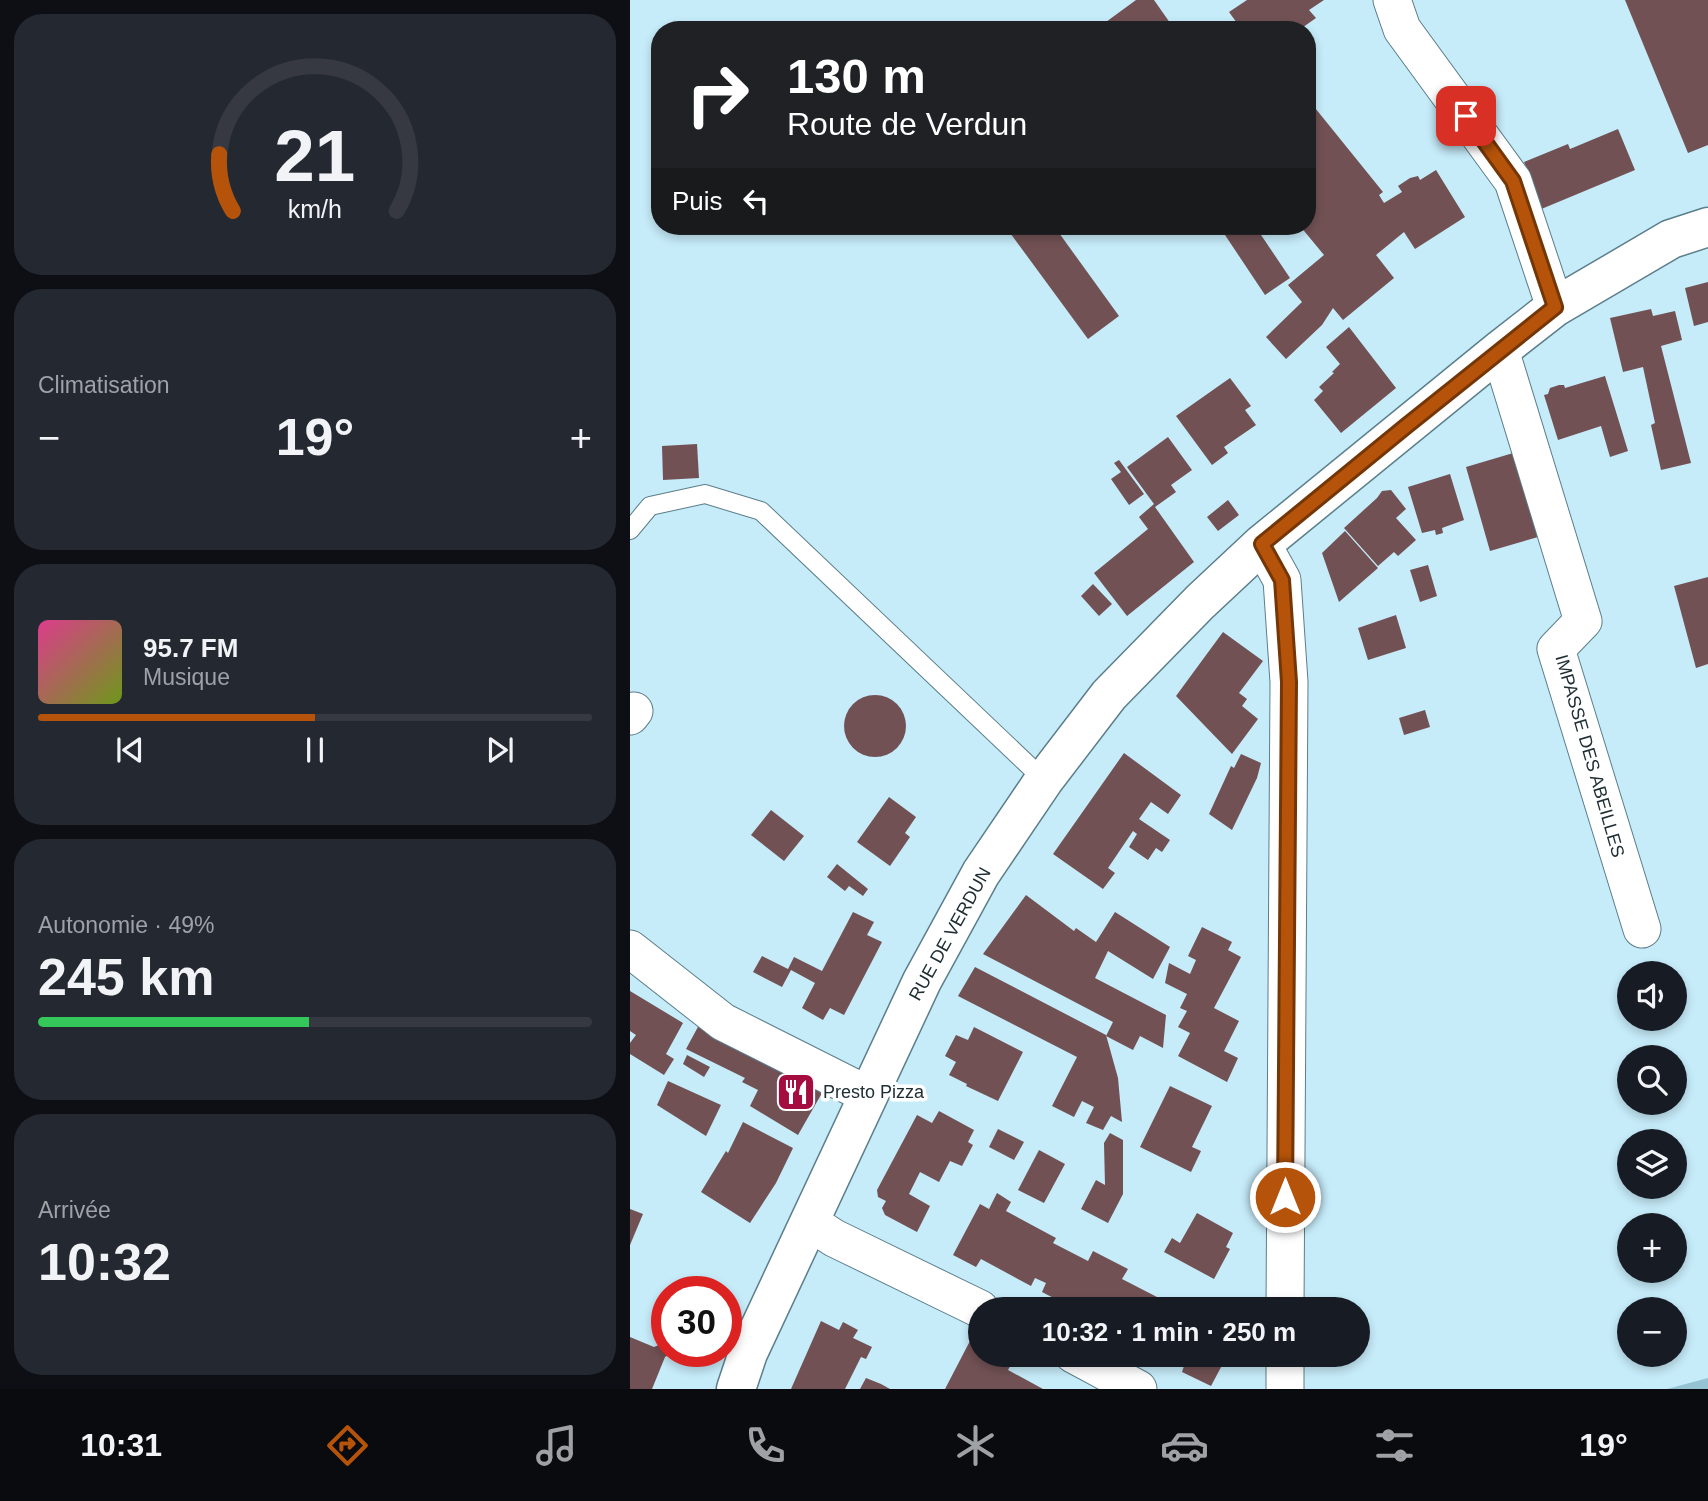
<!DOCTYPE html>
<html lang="fr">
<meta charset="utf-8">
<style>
:root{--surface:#171b24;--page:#242831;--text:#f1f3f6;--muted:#9ea1a6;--line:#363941;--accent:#b45309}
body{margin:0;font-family:Helvetica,sans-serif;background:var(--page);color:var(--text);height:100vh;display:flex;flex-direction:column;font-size:26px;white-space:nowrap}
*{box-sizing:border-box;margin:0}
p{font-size:23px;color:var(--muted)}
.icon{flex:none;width:38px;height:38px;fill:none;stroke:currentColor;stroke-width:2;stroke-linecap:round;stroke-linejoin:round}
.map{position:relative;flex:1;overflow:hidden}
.sheet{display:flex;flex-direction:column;gap:14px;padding:14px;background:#0d0f14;width:630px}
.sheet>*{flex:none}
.hud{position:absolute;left:21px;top:21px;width:665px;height:214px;border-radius:28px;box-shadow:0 4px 10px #0003;background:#202124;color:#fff;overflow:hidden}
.buttons{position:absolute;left:987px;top:961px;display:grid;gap:14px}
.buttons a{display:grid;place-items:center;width:70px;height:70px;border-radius:50%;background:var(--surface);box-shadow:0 4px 10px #0003;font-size:35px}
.speed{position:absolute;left:21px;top:1276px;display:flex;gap:14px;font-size:35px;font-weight:700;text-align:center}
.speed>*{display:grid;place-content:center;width:91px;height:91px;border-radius:50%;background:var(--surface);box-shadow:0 4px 10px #0003;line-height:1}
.speed .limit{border:10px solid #d22;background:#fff;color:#111}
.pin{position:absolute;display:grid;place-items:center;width:60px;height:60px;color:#fff;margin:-30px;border-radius:14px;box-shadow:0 4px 10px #0006}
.me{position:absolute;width:77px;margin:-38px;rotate:0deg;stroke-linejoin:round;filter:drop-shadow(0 0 5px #0008)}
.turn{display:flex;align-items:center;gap:24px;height:147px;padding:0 21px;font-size:32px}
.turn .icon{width:91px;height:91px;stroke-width:2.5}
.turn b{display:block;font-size:49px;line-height:60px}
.then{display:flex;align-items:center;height:66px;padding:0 21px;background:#0003;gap:14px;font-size:26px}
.big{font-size:52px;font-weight:700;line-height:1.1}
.sheet .tile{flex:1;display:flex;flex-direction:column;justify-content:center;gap:10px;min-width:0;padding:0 24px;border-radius:28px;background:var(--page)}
.sheet .dial{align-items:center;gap:0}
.dial svg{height:182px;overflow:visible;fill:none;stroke:var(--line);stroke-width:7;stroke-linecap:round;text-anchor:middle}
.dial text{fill:var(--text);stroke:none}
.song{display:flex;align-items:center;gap:21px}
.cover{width:84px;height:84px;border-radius:10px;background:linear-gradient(135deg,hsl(330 70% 55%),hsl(80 70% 35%))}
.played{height:7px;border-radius:4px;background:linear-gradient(90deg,var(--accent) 50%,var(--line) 50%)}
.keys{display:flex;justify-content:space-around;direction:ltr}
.heat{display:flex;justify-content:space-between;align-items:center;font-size:38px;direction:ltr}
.charge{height:10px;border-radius:5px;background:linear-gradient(90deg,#34c759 49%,var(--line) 0)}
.trip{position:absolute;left:338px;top:1297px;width:402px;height:70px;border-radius:35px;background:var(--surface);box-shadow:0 4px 10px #0003;font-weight:700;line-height:70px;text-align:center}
.menu{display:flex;height:112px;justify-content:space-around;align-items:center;background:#090b0e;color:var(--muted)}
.menu .icon{width:49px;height:49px}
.menu .active{color:var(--accent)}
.menu b{font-size:32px;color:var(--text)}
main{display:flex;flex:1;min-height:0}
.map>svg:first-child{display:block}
.green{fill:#95c3d3}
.building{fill:#715154}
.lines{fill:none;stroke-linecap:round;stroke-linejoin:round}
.lane-casing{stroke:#5b7e8a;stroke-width:20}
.street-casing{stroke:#5b7e8a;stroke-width:39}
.secondary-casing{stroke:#5b7e8a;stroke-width:41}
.lane{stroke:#fff;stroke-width:18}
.street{stroke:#fff;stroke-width:37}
.secondary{stroke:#fff;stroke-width:38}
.route-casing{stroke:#753606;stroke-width:18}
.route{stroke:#b45309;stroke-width:12}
.labels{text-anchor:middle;stroke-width:7;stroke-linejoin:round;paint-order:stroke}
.street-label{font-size:18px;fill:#202f34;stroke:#fff}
.poi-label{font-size:18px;fill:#202f34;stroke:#fff;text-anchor:start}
</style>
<main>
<section class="sheet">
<div class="tile dial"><svg viewBox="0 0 100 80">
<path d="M14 69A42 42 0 1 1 86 69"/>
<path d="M14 69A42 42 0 0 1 8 44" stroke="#b45309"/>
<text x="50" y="56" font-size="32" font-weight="700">21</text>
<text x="50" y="72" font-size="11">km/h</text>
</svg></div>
<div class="tile"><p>Climatisation</p>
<div class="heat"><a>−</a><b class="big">19°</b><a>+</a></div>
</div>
<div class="tile">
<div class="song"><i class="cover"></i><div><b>95.7 FM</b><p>Musique</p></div></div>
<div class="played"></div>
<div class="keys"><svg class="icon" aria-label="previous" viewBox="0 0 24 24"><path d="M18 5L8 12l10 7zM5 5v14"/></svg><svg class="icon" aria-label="pause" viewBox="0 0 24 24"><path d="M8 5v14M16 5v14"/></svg><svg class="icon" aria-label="next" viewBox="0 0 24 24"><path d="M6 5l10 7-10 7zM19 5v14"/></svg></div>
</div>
<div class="tile"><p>Autonomie · 49%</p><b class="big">245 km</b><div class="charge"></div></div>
<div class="tile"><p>Arrivée</p><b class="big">10:32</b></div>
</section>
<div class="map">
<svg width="1078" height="1389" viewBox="0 0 1078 1389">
<rect width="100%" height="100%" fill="#c6ebf9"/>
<polygon class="green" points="1078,1378 1078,1389 1037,1389"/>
<g class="building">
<polygon points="506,0 524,0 545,30 465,30"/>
<polygon points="617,0 694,0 679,10 686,18 669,30 612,30 599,12"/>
<polygon points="995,0 1078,0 1078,145 1058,153"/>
<polygon points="677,98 753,192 749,195 754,203 772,192 768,186 780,178 788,176 790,180 806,170 835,217 785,249 774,232 746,255 764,278 713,320 703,308 692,325 656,359 636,337 672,302 658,285 694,255 670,226 677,226"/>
<polygon points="988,129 1005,170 909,210 904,186 894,162 938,144 940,149"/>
<polygon points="375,226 424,226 489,316 458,339"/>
<polygon points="589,226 625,226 660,278 635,295"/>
<polygon points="1078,282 1078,322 1064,326 1055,288"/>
<polygon points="1021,309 1023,316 1045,311 1052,340 1031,346 1061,463 1031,470 1021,425 1025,423 1013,367 993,372 980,318"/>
<polygon points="719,327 766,388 711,433 684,400 693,391 689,387 704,373 702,372 710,364 696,347"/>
<polygon points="975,376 998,451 980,457 971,426 928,440 914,395 918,394 920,388 929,385 934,385 935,388"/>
<polygon points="600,378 621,406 615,410 626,425 594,447 598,453 582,465 546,416"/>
<polygon points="538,437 562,470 541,485 546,492 525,507 564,562 497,616 464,573 518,529 509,517 524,504 497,467"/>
<polygon points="67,444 69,478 33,480 32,446"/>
<polygon points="890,451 915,535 860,551 836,467"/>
<polygon points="489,460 514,494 499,505 481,479 491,472 484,463"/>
<polygon points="820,474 834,520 812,528 813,533 806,535 805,530 792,533 778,487"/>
<polygon points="761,490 776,509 766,518 786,540 768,556 764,552 748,566 714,528 747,498 752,491"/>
<polygon points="598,500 609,515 588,531 577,517"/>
<polygon points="715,531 748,568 709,602 692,553"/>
<polygon points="798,565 807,596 790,602 780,570"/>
<polygon points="1078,577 1078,664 1066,668 1044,586"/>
<polygon points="463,584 482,604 469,616 451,596"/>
<polygon points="766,615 776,648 738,660 728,628"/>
<polygon points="593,632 633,661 609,693 617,699 612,706 628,719 602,754 546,696"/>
<circle cx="245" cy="726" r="31"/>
<polygon points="795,710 800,727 774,735 769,718"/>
<polygon points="494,753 551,795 538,814 521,802 509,819 540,840 532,852 526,848 518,860 499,847 507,834 503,831 478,868 485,873 473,889 423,854"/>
<polygon points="611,754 631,763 627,778 602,830 579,814 601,766 604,768"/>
<polygon points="259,797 286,817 275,833 280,837 260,866 227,842"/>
<polygon points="141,810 174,836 154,861 121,835"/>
<polygon points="207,864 238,889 233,896 219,886 215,891 197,877"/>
<polygon points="396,895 444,931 446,928 466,942 485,912 540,947 523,979 478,951 465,978 536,1015 533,1048 510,1036 503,1050 476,1036 483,1022 353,954"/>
<polygon points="223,912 244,922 237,935 252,942 214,1015 200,1008 193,1020 172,1008 185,983 161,970 152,987 123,972 132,956 158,969 164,957 192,971"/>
<polygon points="572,927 602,942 598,950 611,957 584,1008 609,1021 594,1051 608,1058 597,1082 548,1056 560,1033 548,1027 557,1011 550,1008 557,994 535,983 539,963 560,974 566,960 558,956"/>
<polygon points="345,967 476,1035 488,1078 492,1122 481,1116 473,1130 456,1123 464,1107 452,1101 444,1117 422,1106 447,1057 328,996"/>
<polygon points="0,991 53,1023 36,1054 44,1059 34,1075 0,1054 0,1043 6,1035 0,1031"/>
<polygon points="69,1025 189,1085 192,1093 168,1135 120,1106 128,1090 112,1082 115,1078 56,1049"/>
<polygon points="344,1027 393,1052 368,1101 336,1086 337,1084 319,1075 326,1062 315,1056 326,1035 338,1040"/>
<polygon points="57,1055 80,1067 74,1077 53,1064"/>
<polygon points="38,1081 91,1105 76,1136 27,1105"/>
<polygon points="540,1086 582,1106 562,1147 571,1151 561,1172 510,1147"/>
<polygon points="309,1111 344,1130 338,1142 343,1145 332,1166 320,1161 309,1182 290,1172 279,1194 300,1206 287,1232 255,1215 252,1208 256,1201 248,1197 247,1190 287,1115 302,1123"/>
<polygon points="113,1122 163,1148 146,1183 120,1223 71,1192 96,1151 98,1153"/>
<polygon points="368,1129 394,1142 384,1160 359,1147"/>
<polygon points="480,1133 493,1140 493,1194 478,1223 451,1209 466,1180 475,1185 474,1143"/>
<polygon points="409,1150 435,1164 414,1203 388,1190"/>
<polygon points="367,1193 381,1202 376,1211 426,1238 423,1243 458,1261 463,1251 498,1269 492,1279 527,1297 524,1303 536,1309 434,1309 435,1304 412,1292 416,1283 405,1278 401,1286 351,1259 346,1267 323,1255 350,1204 359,1209"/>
<polygon points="0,1209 13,1214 0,1245"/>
<polygon points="567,1213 603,1233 596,1247 600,1249 584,1279 534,1252 542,1238 550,1243"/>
<polygon points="191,1321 209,1330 213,1322 228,1330 223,1338 242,1347 236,1359 231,1357 215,1389 161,1389"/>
<polygon points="0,1337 24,1347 36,1342 37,1351 41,1353 35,1357 22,1389 0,1389"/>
<polygon points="341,1339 350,1343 350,1354 371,1354 383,1361 378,1370 413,1389 315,1389"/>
<polygon points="543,1354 598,1354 581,1386 552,1372 554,1366 540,1359"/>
<polygon points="236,1378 251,1384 260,1389 230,1389"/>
</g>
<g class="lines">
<g class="lane-casing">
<polyline id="lane" points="0,530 20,506 75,494 131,511 414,780"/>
</g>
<g class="street-casing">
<g id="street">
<polyline points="762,0 772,29 883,181 925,307"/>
<polyline points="870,350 953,621 926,649 1012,929"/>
<polyline points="632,544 652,580 659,682 655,1309"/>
<polyline points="0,716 4,711"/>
<polyline points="0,949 93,1022 238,1095"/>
<polyline points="181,1223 204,1238 350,1309"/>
<polyline points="443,1354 508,1389"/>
<polyline points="655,1389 655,1354"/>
</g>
</g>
<g class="secondary-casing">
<polyline id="secondary" points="106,1389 118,1353 292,981 351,873 414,780 479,695 570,602 632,544 870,350 925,307 1041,239 1078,227"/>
</g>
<use href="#lane" class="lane"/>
<use href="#street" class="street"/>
<use href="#secondary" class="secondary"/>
</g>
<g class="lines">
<g class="route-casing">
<polyline id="route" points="655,1197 659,682 652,580 632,544 775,427 925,307 883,181 836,116"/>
</g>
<use href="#route" class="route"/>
</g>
<defs>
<g id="restaurant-square" transform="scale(2.0125)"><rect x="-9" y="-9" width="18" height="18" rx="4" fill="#a50c3f" stroke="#fff"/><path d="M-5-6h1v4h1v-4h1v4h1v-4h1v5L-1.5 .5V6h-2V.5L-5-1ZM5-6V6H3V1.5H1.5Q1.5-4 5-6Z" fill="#fff"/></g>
</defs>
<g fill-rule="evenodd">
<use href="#restaurant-square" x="166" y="1092"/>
</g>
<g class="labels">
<g class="street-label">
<text transform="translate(960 756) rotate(74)" y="6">IMPASSE DES ABEILLES</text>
<text transform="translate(320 934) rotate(-61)" y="6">RUE DE VERDUN</text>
</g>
<g class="poi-label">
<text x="193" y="1098">Presto Pizza</text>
</g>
</g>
</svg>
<div class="buttons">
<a><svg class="icon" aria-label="sound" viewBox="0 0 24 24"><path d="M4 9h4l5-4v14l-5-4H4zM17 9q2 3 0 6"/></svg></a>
<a><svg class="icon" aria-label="search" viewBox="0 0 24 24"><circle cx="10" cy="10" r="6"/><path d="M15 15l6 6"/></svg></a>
<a><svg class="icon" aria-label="layers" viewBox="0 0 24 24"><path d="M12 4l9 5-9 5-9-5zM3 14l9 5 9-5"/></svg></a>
<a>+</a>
<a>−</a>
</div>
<div class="speed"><div class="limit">30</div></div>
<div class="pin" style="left:836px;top:116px;background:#d93025"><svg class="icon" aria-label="arrive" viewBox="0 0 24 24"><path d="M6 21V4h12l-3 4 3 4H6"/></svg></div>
<svg class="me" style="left:655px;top:1197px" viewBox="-20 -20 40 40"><circle r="17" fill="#b45309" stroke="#fff" stroke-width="3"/><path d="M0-11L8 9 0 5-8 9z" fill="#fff"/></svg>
<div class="trip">10:32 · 1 min · 250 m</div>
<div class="hud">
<div class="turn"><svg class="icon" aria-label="right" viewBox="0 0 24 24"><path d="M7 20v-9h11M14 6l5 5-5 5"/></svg><div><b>130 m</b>Route de Verdun</div></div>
<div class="then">Puis<svg class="icon" aria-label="left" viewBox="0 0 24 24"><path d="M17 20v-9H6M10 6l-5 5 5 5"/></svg></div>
</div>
</div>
</main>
<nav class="menu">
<b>10:31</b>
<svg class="icon active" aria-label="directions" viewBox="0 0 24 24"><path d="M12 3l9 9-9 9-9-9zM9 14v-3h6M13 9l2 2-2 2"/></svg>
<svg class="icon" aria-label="music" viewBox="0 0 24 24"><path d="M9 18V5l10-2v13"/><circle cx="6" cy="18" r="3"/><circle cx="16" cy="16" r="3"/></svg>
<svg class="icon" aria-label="phone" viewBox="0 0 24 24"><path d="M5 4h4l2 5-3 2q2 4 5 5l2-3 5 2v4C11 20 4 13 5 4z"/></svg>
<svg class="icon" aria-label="climate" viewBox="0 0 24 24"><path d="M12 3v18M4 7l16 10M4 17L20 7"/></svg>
<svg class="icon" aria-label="car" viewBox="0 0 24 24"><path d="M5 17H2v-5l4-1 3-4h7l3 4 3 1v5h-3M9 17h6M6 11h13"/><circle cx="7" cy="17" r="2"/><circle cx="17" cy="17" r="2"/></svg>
<svg class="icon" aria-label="filters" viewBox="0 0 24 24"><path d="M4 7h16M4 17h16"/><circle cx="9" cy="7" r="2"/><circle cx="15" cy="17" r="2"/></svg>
<b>19°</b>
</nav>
